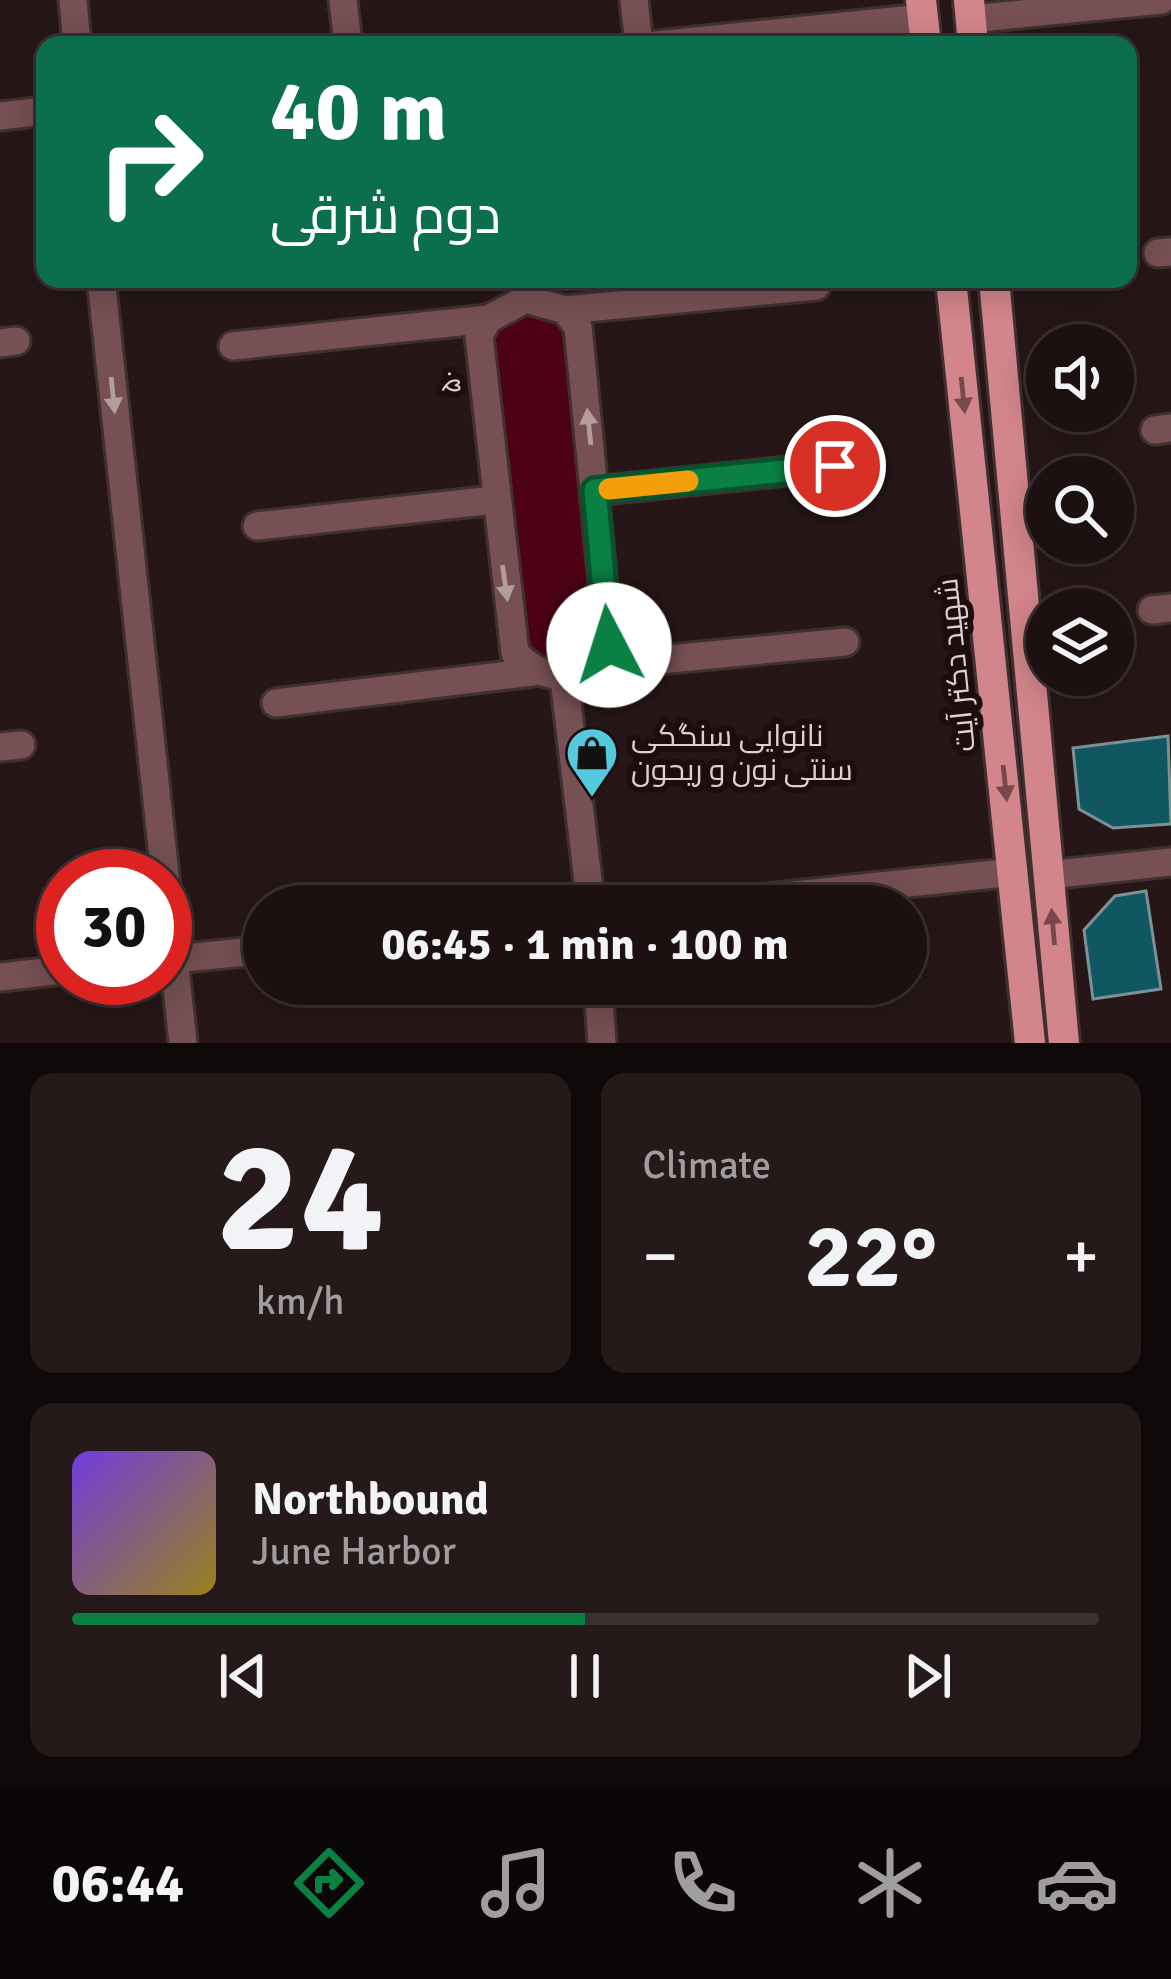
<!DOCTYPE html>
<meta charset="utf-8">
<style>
:root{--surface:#1c1011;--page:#25191a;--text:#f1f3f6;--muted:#a09d9f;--line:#3a3031;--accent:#0b8043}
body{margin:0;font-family:Signika,Cairo,sans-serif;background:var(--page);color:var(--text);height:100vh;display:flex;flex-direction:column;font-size:45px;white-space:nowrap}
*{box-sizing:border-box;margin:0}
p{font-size:39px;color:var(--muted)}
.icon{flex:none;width:66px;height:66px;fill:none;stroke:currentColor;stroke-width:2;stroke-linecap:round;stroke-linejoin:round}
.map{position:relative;height:1043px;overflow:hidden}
.sheet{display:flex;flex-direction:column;gap:30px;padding:30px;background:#0f0909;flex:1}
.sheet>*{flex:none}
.top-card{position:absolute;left:36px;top:36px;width:1101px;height:252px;border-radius:24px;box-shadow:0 6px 30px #0003,0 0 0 3px var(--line);background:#0b6e4f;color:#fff;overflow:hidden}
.buttons{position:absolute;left:1026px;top:324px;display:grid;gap:24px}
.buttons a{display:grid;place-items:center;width:108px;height:108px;border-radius:50%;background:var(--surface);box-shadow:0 6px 30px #0003,0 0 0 3px var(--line);font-size:60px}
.speed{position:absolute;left:36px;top:849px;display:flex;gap:24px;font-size:60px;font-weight:700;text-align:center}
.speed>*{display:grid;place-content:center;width:156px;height:156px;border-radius:50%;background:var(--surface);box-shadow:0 6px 30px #0003,0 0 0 3px var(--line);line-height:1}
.speed .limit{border:18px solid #d22;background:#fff;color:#111}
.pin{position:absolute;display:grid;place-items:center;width:102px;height:102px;color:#fff;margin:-51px;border:6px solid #fff;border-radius:50%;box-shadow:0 3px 12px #0007}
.me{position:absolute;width:132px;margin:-66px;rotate:355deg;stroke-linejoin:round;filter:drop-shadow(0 0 9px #0008)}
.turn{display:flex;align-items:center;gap:42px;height:252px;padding:0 36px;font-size:54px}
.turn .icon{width:156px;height:156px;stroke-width:2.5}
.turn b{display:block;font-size:84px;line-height:102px}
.big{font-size:90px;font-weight:700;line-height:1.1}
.sheet .widget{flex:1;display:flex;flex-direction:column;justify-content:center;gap:18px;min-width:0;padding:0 42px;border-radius:24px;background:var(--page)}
.sheet .dial{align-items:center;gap:0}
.dial b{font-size:156px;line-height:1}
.song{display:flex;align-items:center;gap:36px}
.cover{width:144px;height:144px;border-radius:18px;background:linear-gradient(135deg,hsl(260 70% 55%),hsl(50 70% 35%))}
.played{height:12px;border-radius:6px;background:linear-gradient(90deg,var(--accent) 50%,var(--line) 50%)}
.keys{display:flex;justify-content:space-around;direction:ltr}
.heat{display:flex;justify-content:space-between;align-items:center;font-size:66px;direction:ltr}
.sheet .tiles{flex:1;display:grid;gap:30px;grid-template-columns:1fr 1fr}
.widget:last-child{grid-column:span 2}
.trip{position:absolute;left:243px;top:885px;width:684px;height:120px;border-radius:60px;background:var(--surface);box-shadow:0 6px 30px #0003,0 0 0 3px var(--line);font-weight:700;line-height:120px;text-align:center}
.dock{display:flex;height:192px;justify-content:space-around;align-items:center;background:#0b0607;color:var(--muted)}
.dock .icon{width:84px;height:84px}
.dock .selected{color:var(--accent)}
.dock b{font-size:54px;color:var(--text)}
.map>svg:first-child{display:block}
.green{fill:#4e0215}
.building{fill:#105762;stroke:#7c9195;stroke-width:3}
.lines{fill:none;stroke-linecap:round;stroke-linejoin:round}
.street-casing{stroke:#403031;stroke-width:33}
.primary-casing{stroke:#403031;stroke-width:36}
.path{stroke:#5e4f50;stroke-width:4.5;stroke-dasharray:9 9;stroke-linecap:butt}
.street{stroke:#765053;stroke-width:27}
.primary{stroke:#d2858a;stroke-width:30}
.oneway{fill:#b49d9f}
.oneway2{fill:#77494c}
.route-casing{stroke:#07532c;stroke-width:30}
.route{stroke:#0b8043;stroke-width:21}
.slow{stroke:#f59e0b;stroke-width:21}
.labels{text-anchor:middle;stroke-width:12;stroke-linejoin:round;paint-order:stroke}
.street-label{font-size:30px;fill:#ddd1d2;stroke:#1c0d0f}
.poi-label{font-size:30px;fill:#ddd1d2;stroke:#1c0d0f;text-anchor:start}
</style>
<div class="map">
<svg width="1171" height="1043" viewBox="0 0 1171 1043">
<rect width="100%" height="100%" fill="#261617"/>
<polygon class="green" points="504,307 565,310 609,645 564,678 515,653 488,319"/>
<g class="building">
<polygon points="1168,736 1171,824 1113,828 1079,809 1073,748"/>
<polygon points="1146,891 1161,989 1093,999 1084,930 1115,896"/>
</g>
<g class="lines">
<g class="street-casing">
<g id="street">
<polyline points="73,0 77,45"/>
<polyline points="343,0 348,45"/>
<polyline points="634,0 639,45"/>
<polyline points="971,19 1161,0"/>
<polyline points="656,45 923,18"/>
<polyline points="0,116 45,111"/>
<polyline points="1158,253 1171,252"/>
<polyline points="101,279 183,1043"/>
<polyline points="565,310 816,286"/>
<polyline points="0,343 16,341"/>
<polyline points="233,346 488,319"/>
<polyline points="1155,430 1171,428"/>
<polyline points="595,491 835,466"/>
<polyline points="257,526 494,500"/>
<polyline points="1152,610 1171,608"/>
<path d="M597,666L609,645L578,327L565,310L526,299L488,319L479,336L515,653C542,680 562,679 597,666L845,642"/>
<polyline points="564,678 591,906"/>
<polyline points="276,703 533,672"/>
<polyline points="0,747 21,745"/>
<polyline points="1048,875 1171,862"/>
<polyline points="688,906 1014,872"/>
<polyline points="165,960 264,950"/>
<polyline points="0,977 63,970"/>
<polyline points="598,984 602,1043"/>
</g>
</g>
<g class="primary-casing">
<g id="primary">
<polyline points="921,0 926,45"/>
<polyline points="969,0 973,45"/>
<polyline points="951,279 1030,1043"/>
<polyline points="994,279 1064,1043"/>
</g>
</g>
<polyline class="path" points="1113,614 1128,612"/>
<use href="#street" class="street"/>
<use href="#primary" class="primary"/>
</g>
<defs><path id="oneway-solid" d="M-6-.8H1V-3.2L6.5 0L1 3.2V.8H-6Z" transform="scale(3)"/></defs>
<g class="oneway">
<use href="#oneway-solid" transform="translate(113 395) rotate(84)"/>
<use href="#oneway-solid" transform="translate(589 427) rotate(-96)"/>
<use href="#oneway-solid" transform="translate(505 583) rotate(82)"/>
</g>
<g class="oneway2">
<use href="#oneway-solid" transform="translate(963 395) rotate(84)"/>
<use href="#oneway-solid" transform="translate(1005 783) rotate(84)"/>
<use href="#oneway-solid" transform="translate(1053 927) rotate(-95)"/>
</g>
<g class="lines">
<g class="route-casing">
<polyline id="route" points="609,645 595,490 835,466"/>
</g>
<use href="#route" class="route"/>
<polyline class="slow" points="609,489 688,481"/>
</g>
<defs>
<g id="shop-pin" transform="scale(2.7)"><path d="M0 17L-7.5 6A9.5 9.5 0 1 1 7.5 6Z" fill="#54cade" stroke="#1c0d0f"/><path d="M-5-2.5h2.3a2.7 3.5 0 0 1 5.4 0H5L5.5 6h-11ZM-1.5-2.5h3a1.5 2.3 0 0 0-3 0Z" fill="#111"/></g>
</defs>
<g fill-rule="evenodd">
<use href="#shop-pin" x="592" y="753"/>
</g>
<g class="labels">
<g class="street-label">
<text transform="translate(450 382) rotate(-95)" y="10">۵۰</text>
<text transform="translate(956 665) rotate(-96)" y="10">شهید دکتر آیت</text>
</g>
<g class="poi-label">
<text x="631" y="746">نانوایی سنگکی<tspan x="631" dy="34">سنتی نون و ریحون</tspan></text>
</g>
</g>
</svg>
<div class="buttons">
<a><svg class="icon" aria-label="sound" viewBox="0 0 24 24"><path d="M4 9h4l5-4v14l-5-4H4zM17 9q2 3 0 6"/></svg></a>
<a><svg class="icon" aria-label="search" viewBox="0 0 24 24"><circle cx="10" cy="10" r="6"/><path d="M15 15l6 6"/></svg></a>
<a><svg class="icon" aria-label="layers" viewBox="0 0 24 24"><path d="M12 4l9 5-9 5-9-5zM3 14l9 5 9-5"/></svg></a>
</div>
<div class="speed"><div class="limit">30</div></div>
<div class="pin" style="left:835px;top:466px;background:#d93025"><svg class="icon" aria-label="arrive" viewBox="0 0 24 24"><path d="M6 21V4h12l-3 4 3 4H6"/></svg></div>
<svg class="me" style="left:609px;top:645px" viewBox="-20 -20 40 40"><circle r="19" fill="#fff"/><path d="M0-13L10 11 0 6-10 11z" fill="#0b8043"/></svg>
<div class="trip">06:45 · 1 min · 100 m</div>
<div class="top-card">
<div class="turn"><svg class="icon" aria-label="right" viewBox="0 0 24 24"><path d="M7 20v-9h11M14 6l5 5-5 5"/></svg><div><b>40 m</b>دوم شرقی</div></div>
</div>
</div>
<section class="sheet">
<div class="tiles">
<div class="widget dial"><b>24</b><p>km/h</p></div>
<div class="widget"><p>Climate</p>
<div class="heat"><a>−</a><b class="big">22°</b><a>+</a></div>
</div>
<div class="widget">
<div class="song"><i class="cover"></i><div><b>Northbound</b><p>June Harbor</p></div></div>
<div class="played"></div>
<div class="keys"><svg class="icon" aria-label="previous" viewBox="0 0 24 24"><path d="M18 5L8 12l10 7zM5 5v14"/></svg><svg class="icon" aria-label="pause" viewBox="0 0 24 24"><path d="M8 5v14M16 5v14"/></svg><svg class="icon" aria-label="next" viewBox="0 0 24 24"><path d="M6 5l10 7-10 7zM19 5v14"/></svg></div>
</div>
</div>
</section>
<nav class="dock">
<b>06:44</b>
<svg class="icon selected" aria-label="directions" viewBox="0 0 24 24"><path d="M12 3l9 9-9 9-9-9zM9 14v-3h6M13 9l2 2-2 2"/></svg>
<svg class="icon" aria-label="music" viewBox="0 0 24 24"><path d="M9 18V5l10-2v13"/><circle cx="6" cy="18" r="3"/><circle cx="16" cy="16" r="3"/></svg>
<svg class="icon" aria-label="phone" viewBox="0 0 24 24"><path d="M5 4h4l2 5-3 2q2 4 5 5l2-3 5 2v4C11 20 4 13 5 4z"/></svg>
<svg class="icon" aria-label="climate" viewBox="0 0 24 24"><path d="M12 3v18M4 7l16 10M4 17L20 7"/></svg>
<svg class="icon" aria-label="car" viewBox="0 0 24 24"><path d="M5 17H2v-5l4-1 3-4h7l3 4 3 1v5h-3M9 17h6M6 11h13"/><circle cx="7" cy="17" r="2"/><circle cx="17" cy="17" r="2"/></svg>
</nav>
